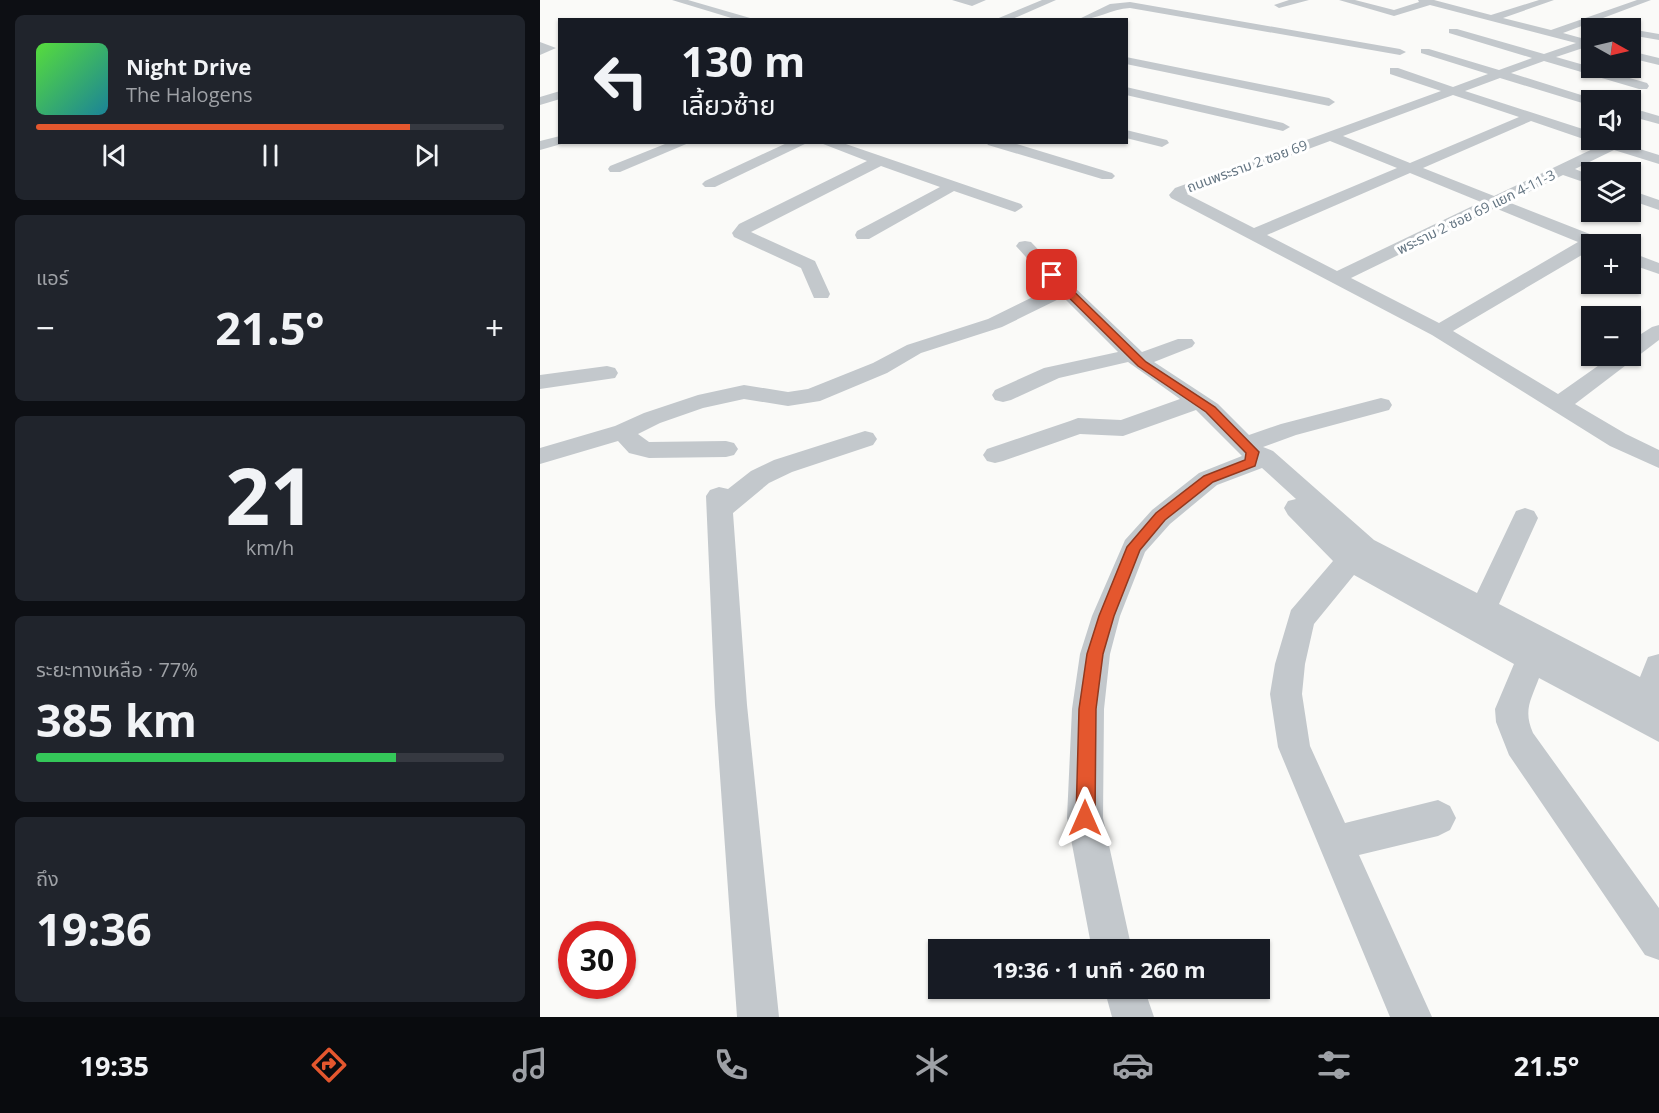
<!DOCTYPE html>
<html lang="th">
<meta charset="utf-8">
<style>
:root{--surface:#171b24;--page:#20242c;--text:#f1f3f6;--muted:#9ea1a6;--line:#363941;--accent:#e4572e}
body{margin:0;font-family:"Open Sans","Noto Sans Thai",sans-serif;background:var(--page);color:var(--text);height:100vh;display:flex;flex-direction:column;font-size:22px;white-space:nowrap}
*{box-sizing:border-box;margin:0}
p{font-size:20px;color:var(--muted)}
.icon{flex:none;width:33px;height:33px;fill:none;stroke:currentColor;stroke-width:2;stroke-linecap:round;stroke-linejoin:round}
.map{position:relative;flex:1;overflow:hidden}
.panel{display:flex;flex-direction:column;gap:15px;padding:15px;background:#0d0f14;width:540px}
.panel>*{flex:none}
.top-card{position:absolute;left:18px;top:18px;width:570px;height:126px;border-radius:0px;box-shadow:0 2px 4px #0004;background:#171b24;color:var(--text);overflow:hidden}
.needle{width:39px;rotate:98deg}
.fabs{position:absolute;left:1041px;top:18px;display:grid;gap:12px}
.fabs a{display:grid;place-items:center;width:60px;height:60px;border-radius:0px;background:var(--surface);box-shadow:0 2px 4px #0004;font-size:30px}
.speed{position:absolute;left:18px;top:921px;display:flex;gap:12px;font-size:30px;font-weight:700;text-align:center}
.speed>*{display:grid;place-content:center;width:78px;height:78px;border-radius:50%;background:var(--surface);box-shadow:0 2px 4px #0004;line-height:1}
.speed .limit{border:9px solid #d22;background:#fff;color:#111}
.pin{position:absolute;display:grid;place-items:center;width:51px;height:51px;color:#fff;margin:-26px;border-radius:12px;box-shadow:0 3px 9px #0006}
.me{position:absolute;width:66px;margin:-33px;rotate:0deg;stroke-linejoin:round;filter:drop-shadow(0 0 4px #0008)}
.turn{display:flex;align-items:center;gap:21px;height:126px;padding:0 24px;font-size:27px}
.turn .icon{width:78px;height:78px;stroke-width:2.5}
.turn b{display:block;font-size:42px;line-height:51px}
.big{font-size:45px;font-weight:700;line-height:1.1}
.panel .widget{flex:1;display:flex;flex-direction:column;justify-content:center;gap:9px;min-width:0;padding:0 21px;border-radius:9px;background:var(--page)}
.panel .dial{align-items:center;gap:0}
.dial b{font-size:78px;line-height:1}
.song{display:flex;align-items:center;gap:18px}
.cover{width:72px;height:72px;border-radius:9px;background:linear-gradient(135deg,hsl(110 70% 55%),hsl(190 70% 35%))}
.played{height:6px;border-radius:3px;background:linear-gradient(90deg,var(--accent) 80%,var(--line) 80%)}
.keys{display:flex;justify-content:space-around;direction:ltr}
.heat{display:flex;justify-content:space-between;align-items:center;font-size:33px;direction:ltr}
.charge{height:9px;border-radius:4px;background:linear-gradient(90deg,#34c759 77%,var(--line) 0)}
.trip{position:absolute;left:388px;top:939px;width:342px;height:60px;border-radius:0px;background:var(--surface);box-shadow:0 2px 4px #0004;font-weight:700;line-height:60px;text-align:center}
.tabs{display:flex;height:96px;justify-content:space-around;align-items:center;background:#090b0e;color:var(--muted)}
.tabs .icon{width:42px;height:42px}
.tabs .current{color:var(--accent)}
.tabs b{font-size:27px;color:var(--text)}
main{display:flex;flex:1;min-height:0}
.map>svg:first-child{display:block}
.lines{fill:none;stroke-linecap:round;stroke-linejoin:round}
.street{fill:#c3c8cc;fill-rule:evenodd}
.route{fill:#e4572e;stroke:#94391e;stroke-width:1.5}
.labels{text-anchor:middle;stroke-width:6;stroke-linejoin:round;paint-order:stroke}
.far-street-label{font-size:14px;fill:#657683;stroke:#fff}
</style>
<main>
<section class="panel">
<div class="widget">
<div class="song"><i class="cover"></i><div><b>Night Drive</b><p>The Halogens</p></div></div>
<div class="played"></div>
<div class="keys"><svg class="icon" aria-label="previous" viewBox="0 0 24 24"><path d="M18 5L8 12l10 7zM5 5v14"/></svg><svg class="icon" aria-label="pause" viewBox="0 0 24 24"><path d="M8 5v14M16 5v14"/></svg><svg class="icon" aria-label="next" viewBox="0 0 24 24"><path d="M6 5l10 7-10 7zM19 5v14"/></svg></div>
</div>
<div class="widget"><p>แอร์</p>
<div class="heat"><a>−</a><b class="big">21.5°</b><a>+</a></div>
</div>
<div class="widget dial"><b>21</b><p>km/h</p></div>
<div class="widget"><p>ระยะทางเหลือ · 77%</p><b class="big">385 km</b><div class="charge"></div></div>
<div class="widget"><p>ถึง</p><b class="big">19:36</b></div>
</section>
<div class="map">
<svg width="1119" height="1017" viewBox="0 0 1119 1017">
<rect width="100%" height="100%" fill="#fafaf8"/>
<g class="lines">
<g class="street">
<polygon points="132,0 148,0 217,20 198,20"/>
<polygon points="412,0 446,0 432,6"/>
<polygon points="502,0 516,0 470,20 454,20"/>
<polygon points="749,0 769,0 739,8 734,5"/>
<path d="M799,0H815L854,10L879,2L878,0H894L951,15L999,0H1014L963,18L1011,30L1097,0H1111L1023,33L1052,41V45L1016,57L1107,83L1109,86L1107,89H1099L1004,61L971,73L1057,100H1052V106L960,78L925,91L1052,132V140H1071L1119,155V164L1074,150L1035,169L1052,176V185L1023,175L968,202L1065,240L1068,244H1052V249L913,331L1018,394L1072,356H1090V341L1112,327L1119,325V340L1035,404L1086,434L1119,450V468L1070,446L892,335L631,198L629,195L635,188L901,91L850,74V68H858L913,87L948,74L881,53V49H889L959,70L992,58L909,33V29H917L1004,54L1036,43L890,5L854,16ZM913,95L979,117L870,163L803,136ZM991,121L1061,145L954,196L883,168ZM790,141L857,168L714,228L647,194ZM870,173L941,202L797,271L727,235ZM955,208L1038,242L899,323L811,278Z"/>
<path d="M590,2L860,49L866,52L860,55L590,8C571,9 556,20 537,20L570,4Z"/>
<polygon points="1090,29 1119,34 1119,40 1090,35"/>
<polygon points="0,42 16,48 0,55"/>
<polygon points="1090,51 1119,58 1119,65 1090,58"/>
<polygon points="586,57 789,98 795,102 789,106 586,64"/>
<polygon points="586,87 743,123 750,127 743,131 586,95"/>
<polygon points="20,91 20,99 0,105 0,97"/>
<polygon points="1102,111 1119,116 1119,124 1097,118 1095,115 1097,112"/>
<polygon points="586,130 627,140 629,143 622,147 586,138"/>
<polygon points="20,136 20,142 25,143 0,150 0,141"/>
<polygon points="130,142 151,142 80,172 70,172 68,169 70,166"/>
<polygon points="249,142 269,142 175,187 165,187 162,184 165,181"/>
<polygon points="278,142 300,142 481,204 483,207 475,212 414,191 329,239 317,239 315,235 317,231 400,187 341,166 211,232 275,261 290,294 288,298 274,298 261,268 194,237 192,233 199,224 327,161"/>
<polygon points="446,142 470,142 572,173 575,176 572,179 562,179 448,145"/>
<polygon points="1090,190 1119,200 1119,210 1090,200"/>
<path d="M485,241L491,242L532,285L602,352L638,339H652L655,343L652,347L614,362L678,404L709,435L741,424L841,398L849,400L852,405L849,410L756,435L723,447L733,451L834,540L937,593L976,511L985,508L994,511L998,518L959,604L1100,677L1108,657L1119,654V742L999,678C991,700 983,710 993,733L1119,908V960L1105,955L969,755L956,722L955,709L974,664L814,575L774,624L765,664L762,694L770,746L805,823L898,800L910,806L916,818L910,830L898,836L819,855L892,1017H850L738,747L730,694L735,664L751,610L793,561L748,515L744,508L748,501L756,499L722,468L677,485L630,524L605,552L580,616L570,654L564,709L563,818L592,950H552L527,818L532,709L540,654L552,616L585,540L612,510L659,473L702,456L656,410L583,436L540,434L463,461L455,463L447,461L443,455L447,449L530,421L538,418L581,420L640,399L588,362L519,378L471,400L463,402L455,400L452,395L455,390L504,368L578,352L523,297L462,327L381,353L347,373L280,401L248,406L204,399L163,408L120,423L98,434L109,442L186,441L194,443L198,449L194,455L186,457L109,458L89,453L78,441L0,464V448L75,426L104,413L158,395L204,385L248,392L268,389L333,363L367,345L448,319L513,287L476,246L479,242Z"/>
<polygon points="1090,252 1119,263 1119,274 1090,264"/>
<polygon points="67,366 75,368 78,373 75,378 0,389 0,375"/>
<polygon points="325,431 333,433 337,439 333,445 252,472 229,483 193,513 207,705 239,1017 197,1017 175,705 166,496 170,490 179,487 188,489 211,471 234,460"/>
<polygon points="564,988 604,988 614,1017 572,1017"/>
</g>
</g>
<polygon class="route" points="508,273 515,273 606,362 675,407 719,452 715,466 673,482 625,520 600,550 574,616 563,654 556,709 555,818 552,824 545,827 539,824 536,818 539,709 547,654 559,616 587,547 616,513 664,476 705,460 706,453 666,412 598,366 508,277"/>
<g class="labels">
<g class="far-street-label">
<text transform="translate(707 166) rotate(-20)" y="5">ถนนพระราม 2 ซอย 69</text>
<text transform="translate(936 212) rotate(-26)" y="5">พระราม 2 ซอย 69 แยก 4-11-3</text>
</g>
</g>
</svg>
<div class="fabs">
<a><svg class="needle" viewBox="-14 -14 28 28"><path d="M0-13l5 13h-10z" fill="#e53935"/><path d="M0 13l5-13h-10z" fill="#9ea1a6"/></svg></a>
<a><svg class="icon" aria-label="sound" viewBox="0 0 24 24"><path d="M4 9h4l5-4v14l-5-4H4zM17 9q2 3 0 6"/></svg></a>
<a><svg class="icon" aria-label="layers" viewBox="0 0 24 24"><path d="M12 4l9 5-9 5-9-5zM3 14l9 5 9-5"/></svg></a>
<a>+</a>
<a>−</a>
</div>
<div class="speed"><div class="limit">30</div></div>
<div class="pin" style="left:512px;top:275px;background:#d93025"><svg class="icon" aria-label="arrive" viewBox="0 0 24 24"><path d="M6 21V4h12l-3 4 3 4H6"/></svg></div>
<svg class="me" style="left:545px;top:818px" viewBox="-20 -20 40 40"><path d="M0-17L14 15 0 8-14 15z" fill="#e4572e" stroke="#fff" stroke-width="4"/></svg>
<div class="trip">19:36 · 1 นาที · 260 m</div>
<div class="top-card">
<div class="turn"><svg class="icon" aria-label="left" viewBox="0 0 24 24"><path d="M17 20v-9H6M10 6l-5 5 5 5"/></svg><div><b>130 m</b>เลี้ยวซ้าย</div></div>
</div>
</div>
</main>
<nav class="tabs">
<b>19:35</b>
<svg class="icon current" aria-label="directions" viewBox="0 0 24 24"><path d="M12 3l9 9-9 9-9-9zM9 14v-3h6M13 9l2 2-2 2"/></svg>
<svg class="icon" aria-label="music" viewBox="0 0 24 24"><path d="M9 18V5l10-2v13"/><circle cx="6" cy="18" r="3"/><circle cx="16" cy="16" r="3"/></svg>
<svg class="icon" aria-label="phone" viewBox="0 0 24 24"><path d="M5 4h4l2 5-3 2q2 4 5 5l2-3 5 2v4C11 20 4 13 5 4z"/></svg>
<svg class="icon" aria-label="climate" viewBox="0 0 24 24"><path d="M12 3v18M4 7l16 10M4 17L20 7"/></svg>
<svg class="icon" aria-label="car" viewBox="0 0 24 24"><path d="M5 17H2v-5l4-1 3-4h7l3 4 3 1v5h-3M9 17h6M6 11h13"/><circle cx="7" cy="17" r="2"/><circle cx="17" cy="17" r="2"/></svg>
<svg class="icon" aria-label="filters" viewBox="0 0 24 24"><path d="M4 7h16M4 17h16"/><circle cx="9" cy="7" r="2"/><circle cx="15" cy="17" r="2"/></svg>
<b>21.5°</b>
</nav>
